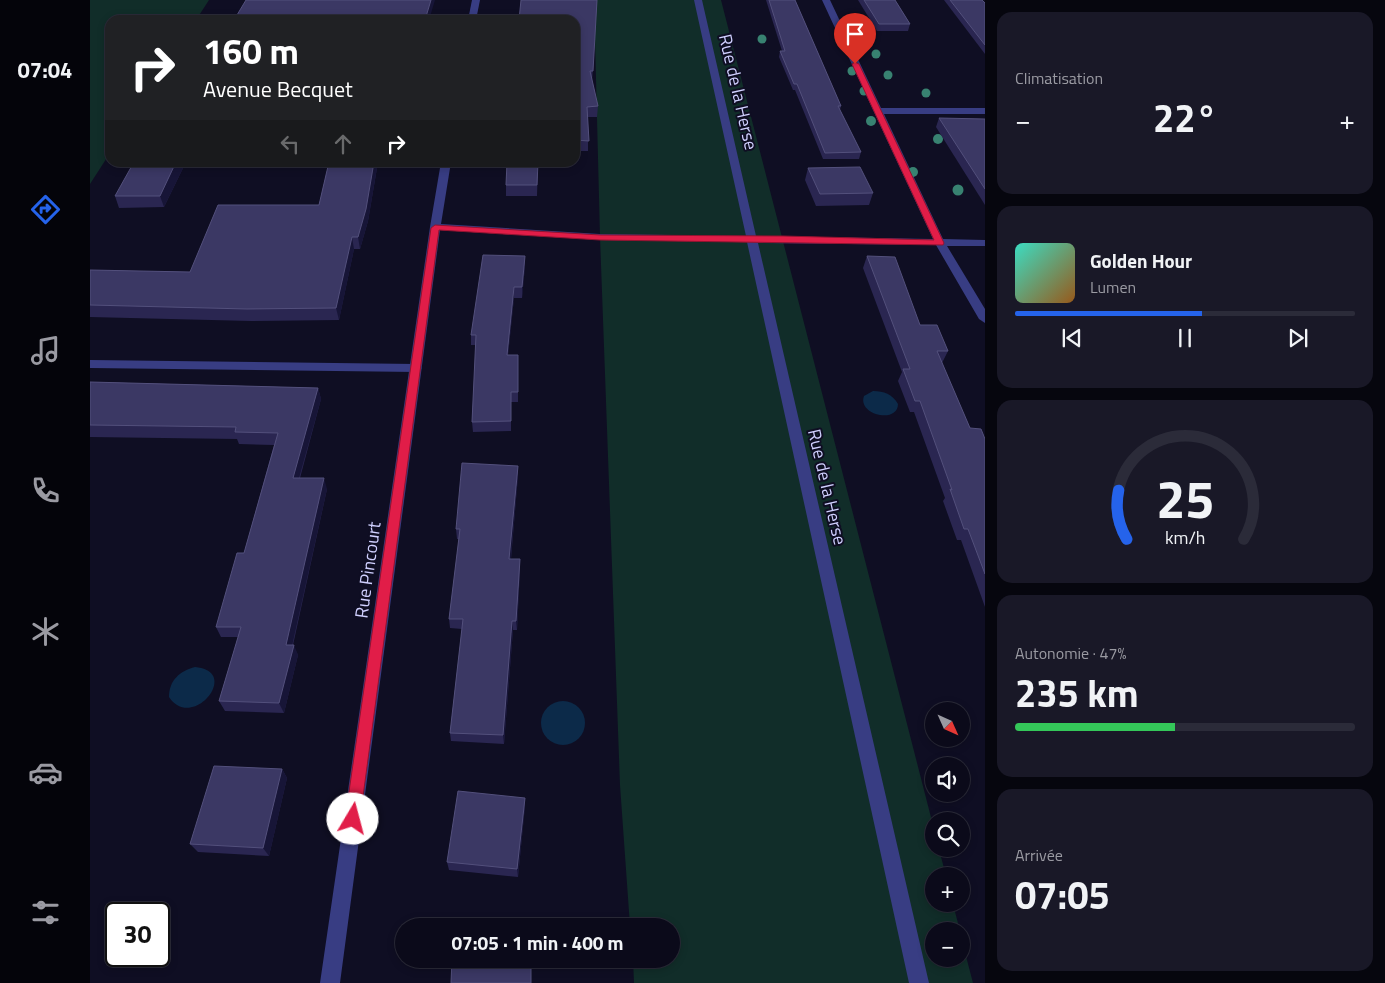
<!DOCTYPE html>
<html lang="fr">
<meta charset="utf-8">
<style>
:root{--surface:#0b0a1a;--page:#191827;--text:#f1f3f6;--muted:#9a9aa2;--line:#2b2b39;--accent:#2563eb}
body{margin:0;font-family:"Titillium Web",sans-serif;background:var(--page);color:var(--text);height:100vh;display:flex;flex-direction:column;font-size:19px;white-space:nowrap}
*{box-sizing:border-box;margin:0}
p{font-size:16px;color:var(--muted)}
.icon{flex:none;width:28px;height:28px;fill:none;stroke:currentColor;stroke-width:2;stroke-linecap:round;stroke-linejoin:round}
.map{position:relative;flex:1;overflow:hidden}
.drawer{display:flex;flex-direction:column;gap:12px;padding:12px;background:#06060e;width:400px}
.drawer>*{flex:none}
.hud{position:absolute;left:15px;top:15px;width:475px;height:152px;border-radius:15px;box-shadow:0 2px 8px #0003,0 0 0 1px var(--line);background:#202124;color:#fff;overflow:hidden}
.needle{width:32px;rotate:135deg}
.tools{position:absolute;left:835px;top:702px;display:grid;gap:10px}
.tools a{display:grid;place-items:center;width:45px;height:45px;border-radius:50%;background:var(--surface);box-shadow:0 2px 8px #0003,0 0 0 1px var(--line);font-size:25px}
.speed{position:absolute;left:15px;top:902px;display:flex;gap:10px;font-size:25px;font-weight:700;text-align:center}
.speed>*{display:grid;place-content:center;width:65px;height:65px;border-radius:50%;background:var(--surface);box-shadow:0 2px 8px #0003,0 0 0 1px var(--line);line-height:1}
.speed .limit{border:2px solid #111;border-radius:8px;background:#fff;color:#111}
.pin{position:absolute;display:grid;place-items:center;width:42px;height:42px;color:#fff;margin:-51px -21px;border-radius:50% 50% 50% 0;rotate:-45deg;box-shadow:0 0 5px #0007}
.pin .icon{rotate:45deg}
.me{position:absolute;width:55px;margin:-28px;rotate:8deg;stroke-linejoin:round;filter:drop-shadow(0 0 4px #0008)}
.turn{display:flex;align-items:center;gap:18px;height:105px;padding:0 15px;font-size:22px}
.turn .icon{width:65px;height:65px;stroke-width:2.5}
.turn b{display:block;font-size:35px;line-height:42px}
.lanes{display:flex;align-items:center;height:48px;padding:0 15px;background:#0003;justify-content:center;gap:25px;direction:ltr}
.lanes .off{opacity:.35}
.big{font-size:38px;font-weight:700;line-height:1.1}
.drawer .card{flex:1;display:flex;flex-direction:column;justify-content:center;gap:8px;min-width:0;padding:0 18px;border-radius:15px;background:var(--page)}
.drawer .dial{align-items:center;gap:0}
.dial svg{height:130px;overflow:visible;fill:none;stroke:var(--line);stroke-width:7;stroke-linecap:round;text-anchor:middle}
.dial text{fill:var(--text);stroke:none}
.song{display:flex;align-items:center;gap:15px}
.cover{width:60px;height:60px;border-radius:8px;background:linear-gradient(135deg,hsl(170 70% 55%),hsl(30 70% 35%))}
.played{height:5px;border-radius:2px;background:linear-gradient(90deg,var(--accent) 55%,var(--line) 55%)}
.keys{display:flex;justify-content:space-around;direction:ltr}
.heat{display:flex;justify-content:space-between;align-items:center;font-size:28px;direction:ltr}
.charge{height:8px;border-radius:4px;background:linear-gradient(90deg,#34c759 47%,var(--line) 0)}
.trip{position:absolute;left:305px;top:918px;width:285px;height:50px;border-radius:25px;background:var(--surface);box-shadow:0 2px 8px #0003,0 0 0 1px var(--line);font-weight:700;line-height:50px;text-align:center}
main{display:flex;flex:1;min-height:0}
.tab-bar{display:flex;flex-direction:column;width:90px;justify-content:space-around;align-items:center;background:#04040a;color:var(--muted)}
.tab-bar .icon{width:35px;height:35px}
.tab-bar .current{color:var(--accent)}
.tab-bar b{font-size:22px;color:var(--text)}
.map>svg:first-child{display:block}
.green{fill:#112d29}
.water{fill:#0c2a49}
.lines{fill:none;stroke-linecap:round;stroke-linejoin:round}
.service{fill:#383d83;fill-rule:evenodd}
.minor{fill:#383d83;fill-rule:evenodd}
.tree{fill:#388271}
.wall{fill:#2a2651}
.shaded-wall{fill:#171537}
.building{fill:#3b3864;stroke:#53507c}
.route{fill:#e11d48;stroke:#92132f}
.labels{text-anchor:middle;stroke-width:4;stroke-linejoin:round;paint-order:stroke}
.street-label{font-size:18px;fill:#d0d0ff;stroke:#0f0e23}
</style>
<main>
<nav class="tab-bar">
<b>07:04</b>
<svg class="icon current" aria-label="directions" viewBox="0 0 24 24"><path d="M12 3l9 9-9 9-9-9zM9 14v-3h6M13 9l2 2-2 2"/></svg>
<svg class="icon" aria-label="music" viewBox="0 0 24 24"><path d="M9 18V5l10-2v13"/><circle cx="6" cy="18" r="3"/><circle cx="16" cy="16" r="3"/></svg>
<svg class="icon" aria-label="phone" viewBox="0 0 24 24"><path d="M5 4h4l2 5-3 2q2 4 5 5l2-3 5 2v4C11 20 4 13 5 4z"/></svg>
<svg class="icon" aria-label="climate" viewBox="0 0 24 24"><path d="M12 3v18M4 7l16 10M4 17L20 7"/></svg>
<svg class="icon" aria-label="car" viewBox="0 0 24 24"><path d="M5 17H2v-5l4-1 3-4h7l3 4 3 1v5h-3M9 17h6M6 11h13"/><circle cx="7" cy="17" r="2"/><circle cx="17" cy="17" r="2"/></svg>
<svg class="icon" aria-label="filters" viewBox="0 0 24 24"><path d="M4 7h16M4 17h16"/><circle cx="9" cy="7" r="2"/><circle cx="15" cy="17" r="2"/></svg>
</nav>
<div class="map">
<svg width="895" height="983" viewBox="0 0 895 983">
<rect width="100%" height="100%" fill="#0f0e23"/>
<g class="green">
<polygon points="0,0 119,0 106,20 20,20 20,153 0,184"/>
<polygon points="504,0 631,0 844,829 844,849 849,849 856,876 844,876 844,904 863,904 870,931 844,931 844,959 871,959 871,937 883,983 544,983 543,959 581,959 581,926 540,926 530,785 510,237"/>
</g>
<g class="water">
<path d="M783,391C794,391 802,394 808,404C808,424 767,415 774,396Z"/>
<path d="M105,667C152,671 102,732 79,697C79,680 90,671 105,667Z"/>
<circle cx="473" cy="723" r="22"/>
</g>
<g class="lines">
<polygon class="service" points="0,360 326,364 332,368 326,372 0,368"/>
<g class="minor">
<polygon points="382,0 390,0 386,20 378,20"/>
<polygon points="604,0 612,0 666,236 843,239 732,0 740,0 791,108 895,108 895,114 794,114 853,239 895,240 895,246 857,246 895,309 895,323 889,319 846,245 668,243 839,983 819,983 657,242 510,240 350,230 250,983 230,983 340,227 351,162 361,162 351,224 510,234 656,236"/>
</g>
</g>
<g class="tree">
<circle cx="771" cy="34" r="4.5"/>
<circle cx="672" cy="39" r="4.5"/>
<circle cx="786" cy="54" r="4.5"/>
<circle cx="762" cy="71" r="4.5"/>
<circle cx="798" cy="75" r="4.5"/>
<circle cx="774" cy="91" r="4.5"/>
<circle cx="836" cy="93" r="4.5"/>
<circle cx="781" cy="121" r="5"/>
<circle cx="848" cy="139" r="5"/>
<circle cx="823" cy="172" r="5"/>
<circle cx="868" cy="190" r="5.5"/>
</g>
<g class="wall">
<polygon points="507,0 502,82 508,106 507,117 498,117 498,151 485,151 485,20"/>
<polygon points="676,0 705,0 751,106 750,110 771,152 769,159 733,159 705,90 703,90 689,57 690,51 692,51"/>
<polygon points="768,0 805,0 820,24 818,31 787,31"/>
<polygon points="854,0 892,0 895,3 895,54"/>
<polygon points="849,118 895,119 895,205 846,127"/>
<polygon points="96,162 74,207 29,208 25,196"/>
<polygon points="239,162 288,162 278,221 270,249 264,249 249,320 161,321 0,317 0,270 100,272 229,205"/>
<polygon points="448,162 447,196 416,196 416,185"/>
<polygon points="718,168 783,193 779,205 726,206 715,180"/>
<polygon points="435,256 435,266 432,298 424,298 418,355 428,355 428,402 421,402 421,431 383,432 382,422 386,345 381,345 381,335"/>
<polygon points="777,256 830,325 858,351 852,363 880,428 895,439 895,607 871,540 867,540 853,501 855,498 824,412 820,412 808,381 812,372 773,268"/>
<polygon points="0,382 228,388 231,399 210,478 237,489 203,645 208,655 194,713 135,711 129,701 148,637 131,637 126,627 154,553 184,445 149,444 147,439 0,437"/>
<polygon points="428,466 428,476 421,559 430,559 430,569 427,630 423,630 414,744 361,741 360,733 372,629 360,628 359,619 369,539 367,539 366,529"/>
<polygon points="192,769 197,778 179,856 108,852 100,844"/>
<polygon points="435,798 435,806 428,877 359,870 357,862"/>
</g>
<g class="shaded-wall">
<polygon points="341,0 345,0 339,20 335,20"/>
<polygon points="86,162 96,162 74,207 70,196"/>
<polygon points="284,162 288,162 278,221 270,249 268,237"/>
<polygon points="262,237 264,249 249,320 246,308"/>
<polygon points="435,256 435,266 432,298 432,287"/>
<polygon points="424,287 424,298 417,366 417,355"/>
<polygon points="228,388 231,399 206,489 203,478"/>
<polygon points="428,466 428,476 420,568 419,559"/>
<polygon points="234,478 237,489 200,655 196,645"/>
<polygon points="430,559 430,569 427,630 426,621"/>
<polygon points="422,621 423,630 414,744 413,735"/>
<polygon points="204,645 208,655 194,713 189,703"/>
<polygon points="192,769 197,778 179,856 173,848"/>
<polygon points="435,798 435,806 428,877 427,869"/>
</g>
<g class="building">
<polygon points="156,0 341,0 335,20 144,20"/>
<polygon points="431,0 507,0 503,71 500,71 508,106 497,107 499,141 485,140 485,20 429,20"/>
<polygon points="679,0 705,0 751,106 748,106 771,152 735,153 707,84 704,84 690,51 695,51"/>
<polygon points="774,0 805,0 820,24 789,24"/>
<polygon points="860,0 892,0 895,3 895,45"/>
<polygon points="849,118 895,119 895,189"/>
<polygon points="44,162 86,162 70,196 25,196"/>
<polygon points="239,162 284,162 276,209 268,237 262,237 246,308 157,309 0,305 0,270 100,272 128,205 229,205"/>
<polygon points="417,162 448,162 447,185 416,185"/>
<polygon points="770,167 783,193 730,194 718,168"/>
<polygon points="393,255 435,256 432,287 424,287 417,355 428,355 428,392 421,392 421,421 382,422 386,335 381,335"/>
<polygon points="777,256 805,257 830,325 847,325 858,351 847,351 880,428 891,429 895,439 895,574 878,529 874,529 860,489 862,490 830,401 825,401 813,369 820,369"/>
<polygon points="0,382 228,388 203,478 234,478 196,645 204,645 189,703 129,701 151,627 126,627 147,553 154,553 188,433 145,432 146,427 0,425"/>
<polygon points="372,463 428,466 419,559 430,559 426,621 422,621 413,735 360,733 373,619 359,619 370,529 366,529"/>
<polygon points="124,766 192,769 173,848 100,844"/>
<polygon points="368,791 435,798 427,869 357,862"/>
<polygon points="362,959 441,959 441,983 361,983"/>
</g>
<polygon class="route" points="765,62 769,64 854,243 853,245 510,240 349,230 270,819 268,824 263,826 257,824 255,819 341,228 345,225 510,235 693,236 844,240 762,64"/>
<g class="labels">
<g class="street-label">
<text transform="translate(648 92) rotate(77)" y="6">Rue de la Herse</text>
<text transform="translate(737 487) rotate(77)" y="6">Rue de la Herse</text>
<text transform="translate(278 570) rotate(-82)" y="6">Rue Pincourt</text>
</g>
</g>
</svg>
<div class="tools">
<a><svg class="needle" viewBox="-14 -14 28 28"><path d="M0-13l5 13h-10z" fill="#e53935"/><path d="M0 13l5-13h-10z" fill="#9a9aa2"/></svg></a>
<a><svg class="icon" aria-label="sound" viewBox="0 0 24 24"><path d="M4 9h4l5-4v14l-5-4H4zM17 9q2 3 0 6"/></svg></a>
<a><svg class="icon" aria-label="search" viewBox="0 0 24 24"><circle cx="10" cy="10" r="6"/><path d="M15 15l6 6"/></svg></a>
<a>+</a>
<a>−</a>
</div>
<div class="speed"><div class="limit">30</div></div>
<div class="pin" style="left:765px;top:64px;background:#d93025"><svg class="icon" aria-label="arrive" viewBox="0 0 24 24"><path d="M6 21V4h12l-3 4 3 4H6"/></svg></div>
<svg class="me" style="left:263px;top:819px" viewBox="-20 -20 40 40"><circle r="19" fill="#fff"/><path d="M0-13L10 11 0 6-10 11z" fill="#e11d48"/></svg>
<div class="trip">07:05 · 1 min · 400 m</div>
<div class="hud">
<div class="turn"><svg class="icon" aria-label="right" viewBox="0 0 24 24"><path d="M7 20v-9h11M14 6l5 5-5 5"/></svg><div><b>160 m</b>Avenue Becquet</div></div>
<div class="lanes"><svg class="icon off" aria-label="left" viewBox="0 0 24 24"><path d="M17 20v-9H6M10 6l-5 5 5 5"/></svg><svg class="icon off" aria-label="ahead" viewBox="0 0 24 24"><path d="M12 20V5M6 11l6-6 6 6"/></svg><svg class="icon" aria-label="right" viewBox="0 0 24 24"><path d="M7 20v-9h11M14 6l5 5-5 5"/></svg></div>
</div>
</div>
<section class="drawer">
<div class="card"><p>Climatisation</p>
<div class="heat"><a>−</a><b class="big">22°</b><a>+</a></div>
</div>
<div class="card">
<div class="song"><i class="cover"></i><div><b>Golden Hour</b><p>Lumen</p></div></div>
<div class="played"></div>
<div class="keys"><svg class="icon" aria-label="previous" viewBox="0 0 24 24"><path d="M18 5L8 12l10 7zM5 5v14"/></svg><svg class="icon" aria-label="pause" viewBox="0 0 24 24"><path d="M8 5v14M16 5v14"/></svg><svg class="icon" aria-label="next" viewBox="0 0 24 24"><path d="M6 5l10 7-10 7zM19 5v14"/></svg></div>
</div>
<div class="card dial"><svg viewBox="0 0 100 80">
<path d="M14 69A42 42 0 1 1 86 69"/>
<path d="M14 69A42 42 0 0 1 9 39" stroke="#2563eb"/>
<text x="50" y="56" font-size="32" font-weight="700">25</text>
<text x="50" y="72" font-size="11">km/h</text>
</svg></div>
<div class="card"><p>Autonomie · 47%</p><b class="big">235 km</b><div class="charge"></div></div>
<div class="card"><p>Arrivée</p><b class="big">07:05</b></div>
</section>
</main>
